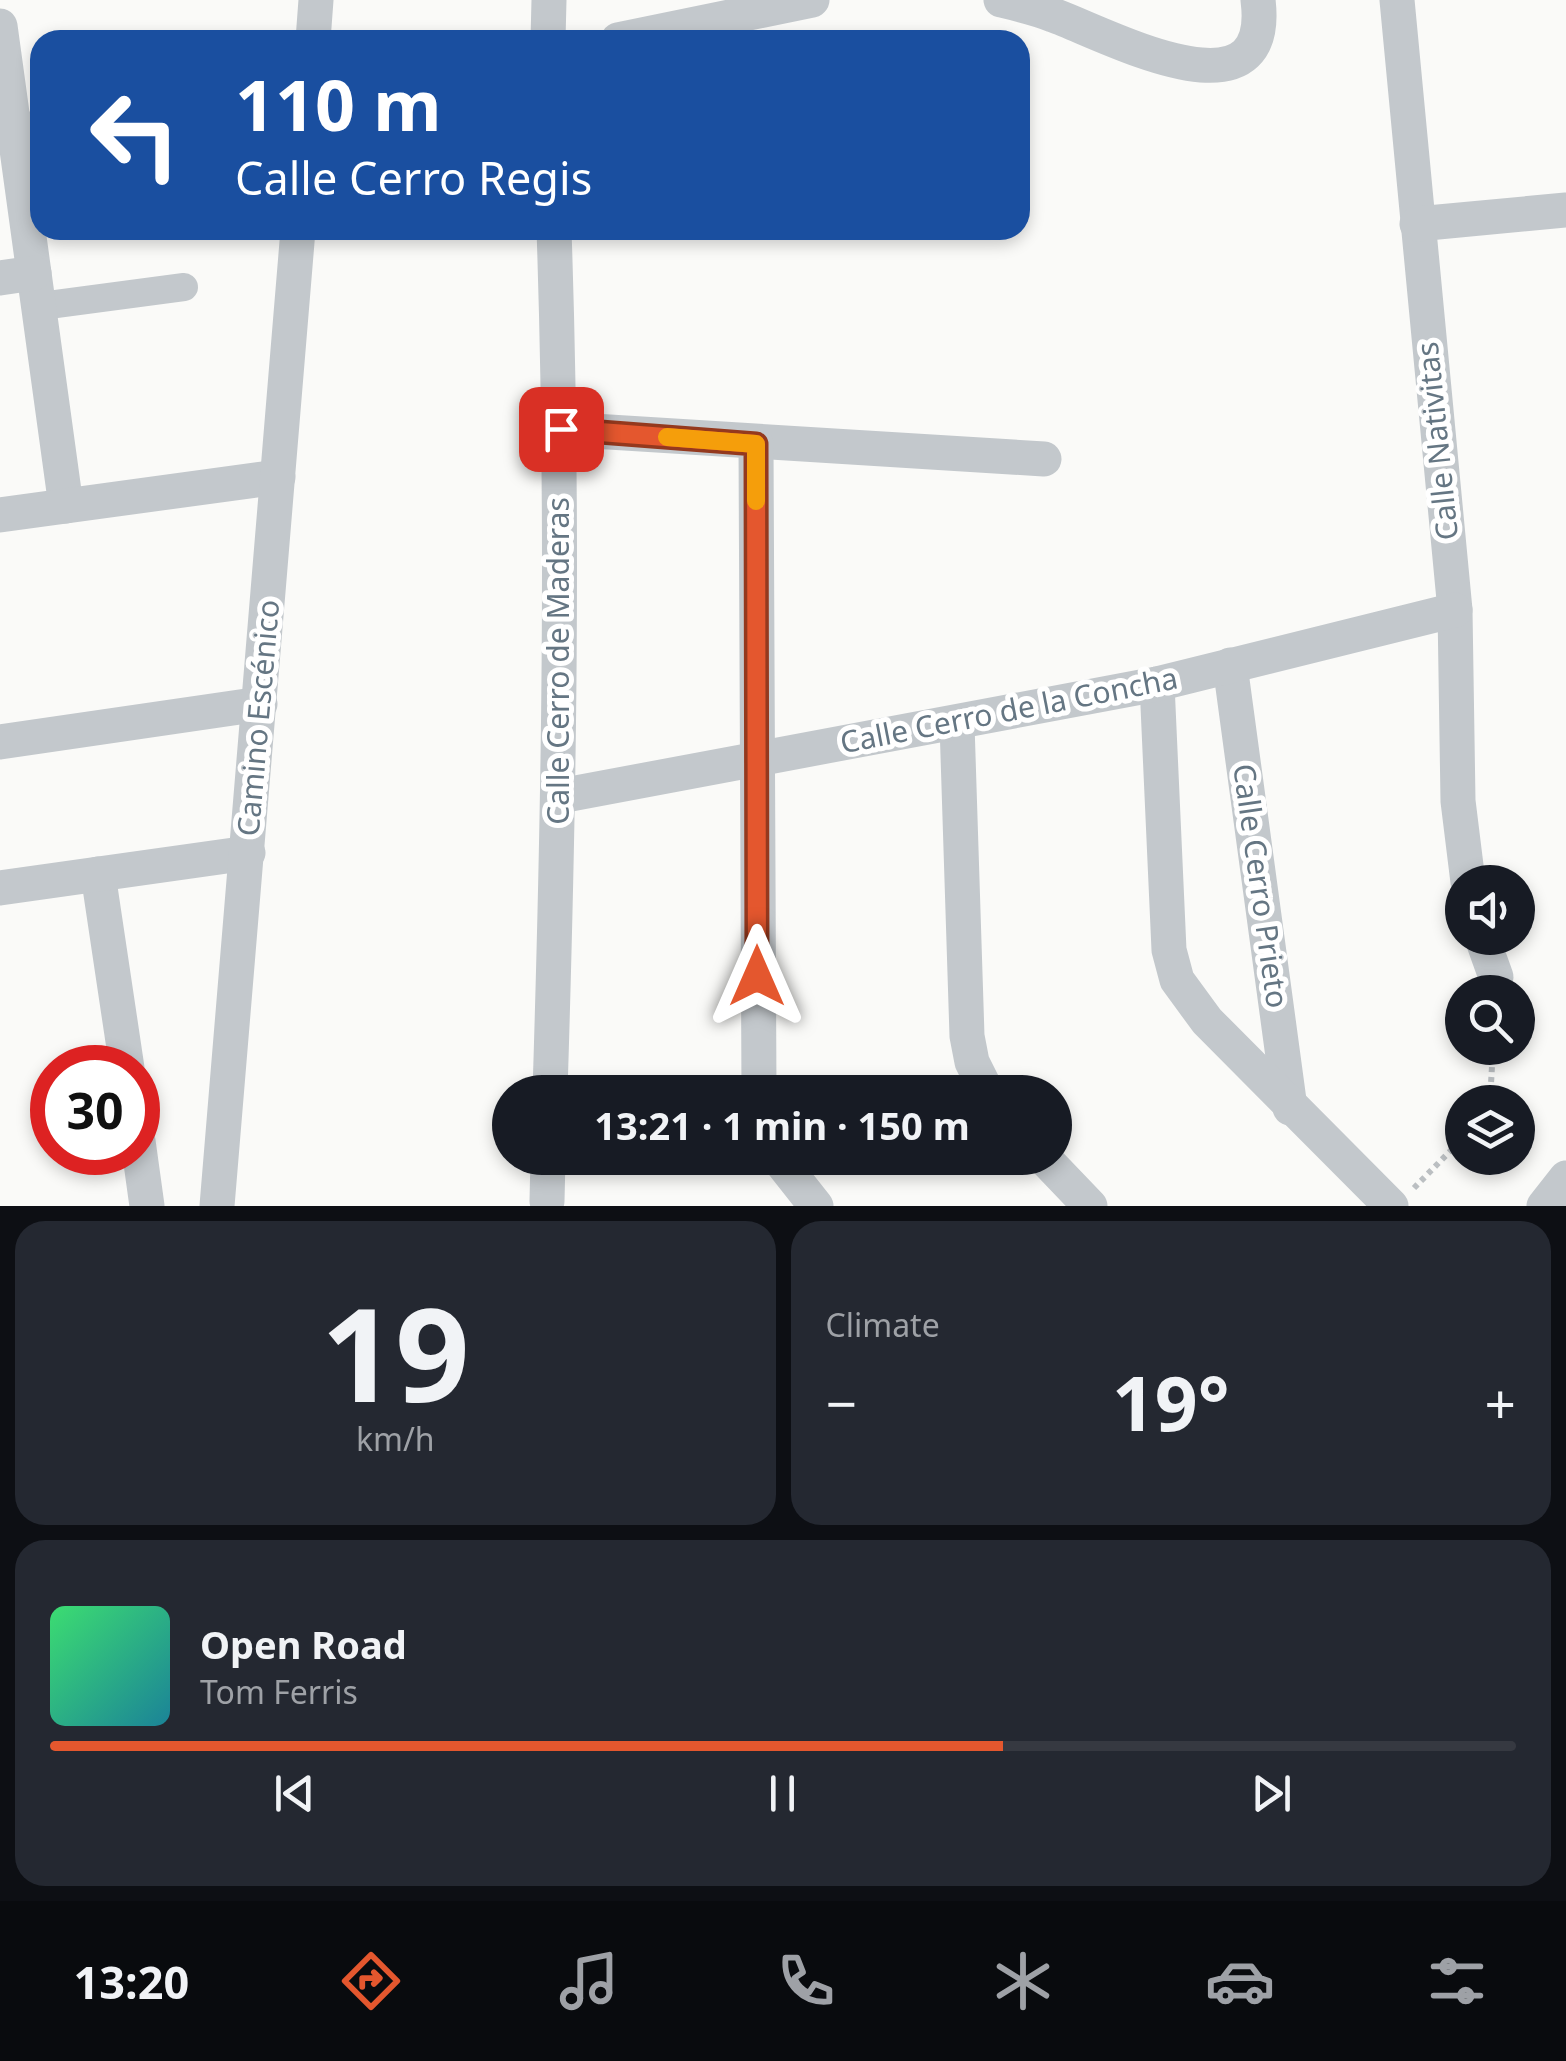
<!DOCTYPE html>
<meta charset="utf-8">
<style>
:root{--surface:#171b24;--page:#242831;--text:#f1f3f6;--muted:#9ea1a6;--line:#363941;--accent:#e4572e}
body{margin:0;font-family:"Noto Sans",sans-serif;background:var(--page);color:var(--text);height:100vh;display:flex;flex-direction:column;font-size:38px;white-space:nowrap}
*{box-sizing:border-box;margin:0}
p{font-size:32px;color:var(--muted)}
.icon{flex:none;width:55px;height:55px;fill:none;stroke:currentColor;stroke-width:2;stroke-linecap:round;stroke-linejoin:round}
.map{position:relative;height:1206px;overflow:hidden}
.drawer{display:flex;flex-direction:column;gap:15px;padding:15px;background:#0d0f14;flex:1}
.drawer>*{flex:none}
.banner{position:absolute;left:30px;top:30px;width:1000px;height:210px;border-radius:30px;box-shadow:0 5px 15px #0003;background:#1a4fa0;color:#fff;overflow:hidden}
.fabs{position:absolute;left:1445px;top:865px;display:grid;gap:20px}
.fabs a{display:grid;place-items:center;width:90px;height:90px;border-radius:50%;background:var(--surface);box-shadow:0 5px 15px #0003;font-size:50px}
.speed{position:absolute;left:30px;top:1045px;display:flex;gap:20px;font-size:50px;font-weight:700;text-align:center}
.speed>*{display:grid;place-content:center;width:130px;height:130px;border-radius:50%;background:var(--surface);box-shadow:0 5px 15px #0003;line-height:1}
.speed .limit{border:15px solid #d22;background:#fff;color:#111}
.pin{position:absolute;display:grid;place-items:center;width:85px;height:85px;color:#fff;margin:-42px;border-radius:20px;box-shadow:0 5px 15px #0006}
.me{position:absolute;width:110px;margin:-55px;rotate:0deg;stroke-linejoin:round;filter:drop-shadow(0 0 8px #0008)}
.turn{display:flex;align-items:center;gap:35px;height:210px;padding:0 40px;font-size:45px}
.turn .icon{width:130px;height:130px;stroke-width:2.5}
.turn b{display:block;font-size:70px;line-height:85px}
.big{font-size:75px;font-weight:700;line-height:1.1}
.drawer .tile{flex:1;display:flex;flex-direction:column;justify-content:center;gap:15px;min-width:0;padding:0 35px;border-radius:30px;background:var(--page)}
.drawer .dial{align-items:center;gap:0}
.dial b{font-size:130px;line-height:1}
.song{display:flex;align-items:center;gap:30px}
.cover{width:120px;height:120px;border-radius:15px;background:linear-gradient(135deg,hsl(140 70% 55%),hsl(190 70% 35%))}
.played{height:10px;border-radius:5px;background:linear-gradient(90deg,var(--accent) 65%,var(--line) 65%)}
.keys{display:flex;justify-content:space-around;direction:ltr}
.heat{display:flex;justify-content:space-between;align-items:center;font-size:55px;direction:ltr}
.drawer .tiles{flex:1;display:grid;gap:15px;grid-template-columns:1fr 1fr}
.tile:last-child{grid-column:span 2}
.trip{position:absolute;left:492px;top:1075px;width:580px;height:100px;border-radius:50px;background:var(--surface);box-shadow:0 5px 15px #0003;font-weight:700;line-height:100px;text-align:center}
.menu{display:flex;height:160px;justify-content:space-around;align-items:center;background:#090b0e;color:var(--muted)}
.menu .icon{width:70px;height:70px}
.menu .selected{color:var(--accent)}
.menu b{font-size:45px;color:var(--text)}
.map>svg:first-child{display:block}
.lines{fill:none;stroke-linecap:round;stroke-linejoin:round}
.path{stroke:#bbbfc2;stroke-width:6;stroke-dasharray:5 5;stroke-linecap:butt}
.pedestrian{stroke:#c3c8cc;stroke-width:28}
.minor{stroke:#c3c8cc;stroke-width:35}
.route-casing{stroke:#94391e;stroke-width:25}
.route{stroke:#e4572e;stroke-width:18}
.slow{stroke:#f59e0b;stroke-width:18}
.labels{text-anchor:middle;stroke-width:10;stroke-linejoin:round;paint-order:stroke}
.street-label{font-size:30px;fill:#657683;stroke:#fff}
</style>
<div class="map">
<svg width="1566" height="1206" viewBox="0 0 1566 1206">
<rect width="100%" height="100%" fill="#fafaf8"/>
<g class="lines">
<g class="path">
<polyline points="1490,1102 1493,1048"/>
<polyline points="1414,1188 1462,1139"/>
</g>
<g class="pedestrian">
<polyline points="14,128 40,124"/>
<polyline points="41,306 184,287"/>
</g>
<g class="minor">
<path d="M1001,0C1018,4 1036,8 1053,15C1104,33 1274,127 1258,0"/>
<polyline points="1397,0 1455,610 1458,801 1468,882"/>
<polyline points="0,26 66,506"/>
<polyline points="313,40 316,0"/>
<polyline points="548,40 549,0"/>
<polyline points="618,40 812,0"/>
<polyline points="1417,224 1566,210"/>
<polyline points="0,278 34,273"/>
<polyline points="561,429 1044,459"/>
<polyline points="756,444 759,1092"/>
<polyline points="0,515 278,477"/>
<polyline points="1230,665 1290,1108"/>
<polyline points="1157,684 1169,950 1177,980 1207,1021 1391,1206"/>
<polyline points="957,724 967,1036 972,1062 987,1092"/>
<polyline points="0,742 260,704"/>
<polyline points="560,796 1157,684 1455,610"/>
<polyline points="98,874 127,1068"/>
<polyline points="0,888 248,853"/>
<polyline points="1482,938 1496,977"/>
<path d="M550,1092C559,805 564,518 554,230"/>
<polyline points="138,1141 147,1206"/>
<polyline points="778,1158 816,1206"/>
<polyline points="1044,1158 1090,1206"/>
<polyline points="547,1201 548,1158"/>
<polyline points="217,1206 298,230"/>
<polyline points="1544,1206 1566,1178"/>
</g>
</g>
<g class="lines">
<g class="route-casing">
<polyline id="route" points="561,429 756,444 757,976"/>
</g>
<use href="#route" class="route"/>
<polyline class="slow" points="667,437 756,444 756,501"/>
</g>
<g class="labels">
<g class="street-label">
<text transform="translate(1438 441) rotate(-96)" y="10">Calle Nativitas</text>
<text transform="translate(559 661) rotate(-90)" y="10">Calle Cerro de Maderas</text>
<text transform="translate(1009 711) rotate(-11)" y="10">Calle Cerro de la Concha</text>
<text transform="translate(259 718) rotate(-85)" y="10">Camino Escénico</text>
<text transform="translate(1260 886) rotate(82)" y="10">Calle Cerro Prieto</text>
</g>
</g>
</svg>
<div class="fabs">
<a><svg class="icon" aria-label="sound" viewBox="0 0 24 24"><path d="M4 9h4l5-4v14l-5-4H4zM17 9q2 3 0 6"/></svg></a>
<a><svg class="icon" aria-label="search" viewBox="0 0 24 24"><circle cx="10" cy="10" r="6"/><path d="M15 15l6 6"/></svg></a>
<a><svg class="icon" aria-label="layers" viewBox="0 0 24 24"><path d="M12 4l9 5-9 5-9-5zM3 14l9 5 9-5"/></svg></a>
</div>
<div class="speed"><div class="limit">30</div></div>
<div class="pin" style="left:561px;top:429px;background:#d93025"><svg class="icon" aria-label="arrive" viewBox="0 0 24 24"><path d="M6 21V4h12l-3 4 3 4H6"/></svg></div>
<svg class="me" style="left:757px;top:976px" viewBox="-20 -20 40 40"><path d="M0-17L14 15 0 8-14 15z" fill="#e4572e" stroke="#fff" stroke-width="4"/></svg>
<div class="trip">13:21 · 1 min · 150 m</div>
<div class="banner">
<div class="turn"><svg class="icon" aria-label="left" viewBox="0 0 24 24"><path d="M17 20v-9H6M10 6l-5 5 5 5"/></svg><div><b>110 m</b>Calle Cerro Regis</div></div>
</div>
</div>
<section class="drawer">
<div class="tiles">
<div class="tile dial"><b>19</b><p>km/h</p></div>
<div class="tile"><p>Climate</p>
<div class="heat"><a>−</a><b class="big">19°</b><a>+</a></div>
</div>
<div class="tile">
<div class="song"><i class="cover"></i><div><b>Open Road</b><p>Tom Ferris</p></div></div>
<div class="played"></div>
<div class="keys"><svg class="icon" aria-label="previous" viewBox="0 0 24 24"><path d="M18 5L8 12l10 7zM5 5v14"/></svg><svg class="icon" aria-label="pause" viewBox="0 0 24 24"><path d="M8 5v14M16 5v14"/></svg><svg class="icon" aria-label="next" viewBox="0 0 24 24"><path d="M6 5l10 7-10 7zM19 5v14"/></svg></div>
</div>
</div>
</section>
<nav class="menu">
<b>13:20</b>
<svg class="icon selected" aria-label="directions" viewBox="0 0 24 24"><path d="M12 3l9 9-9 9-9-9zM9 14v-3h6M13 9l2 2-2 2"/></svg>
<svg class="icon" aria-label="music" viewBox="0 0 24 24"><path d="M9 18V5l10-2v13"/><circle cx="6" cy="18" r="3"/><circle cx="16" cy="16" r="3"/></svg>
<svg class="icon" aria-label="phone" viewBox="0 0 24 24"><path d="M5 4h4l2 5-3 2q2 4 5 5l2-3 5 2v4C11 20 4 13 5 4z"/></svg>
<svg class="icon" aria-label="climate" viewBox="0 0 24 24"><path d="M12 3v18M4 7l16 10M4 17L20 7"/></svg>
<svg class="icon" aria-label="car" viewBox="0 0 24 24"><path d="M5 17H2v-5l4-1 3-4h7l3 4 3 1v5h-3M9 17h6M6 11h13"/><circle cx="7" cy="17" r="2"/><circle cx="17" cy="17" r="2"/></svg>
<svg class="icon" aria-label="filters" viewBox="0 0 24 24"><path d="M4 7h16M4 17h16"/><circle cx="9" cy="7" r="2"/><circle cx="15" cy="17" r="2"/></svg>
</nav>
